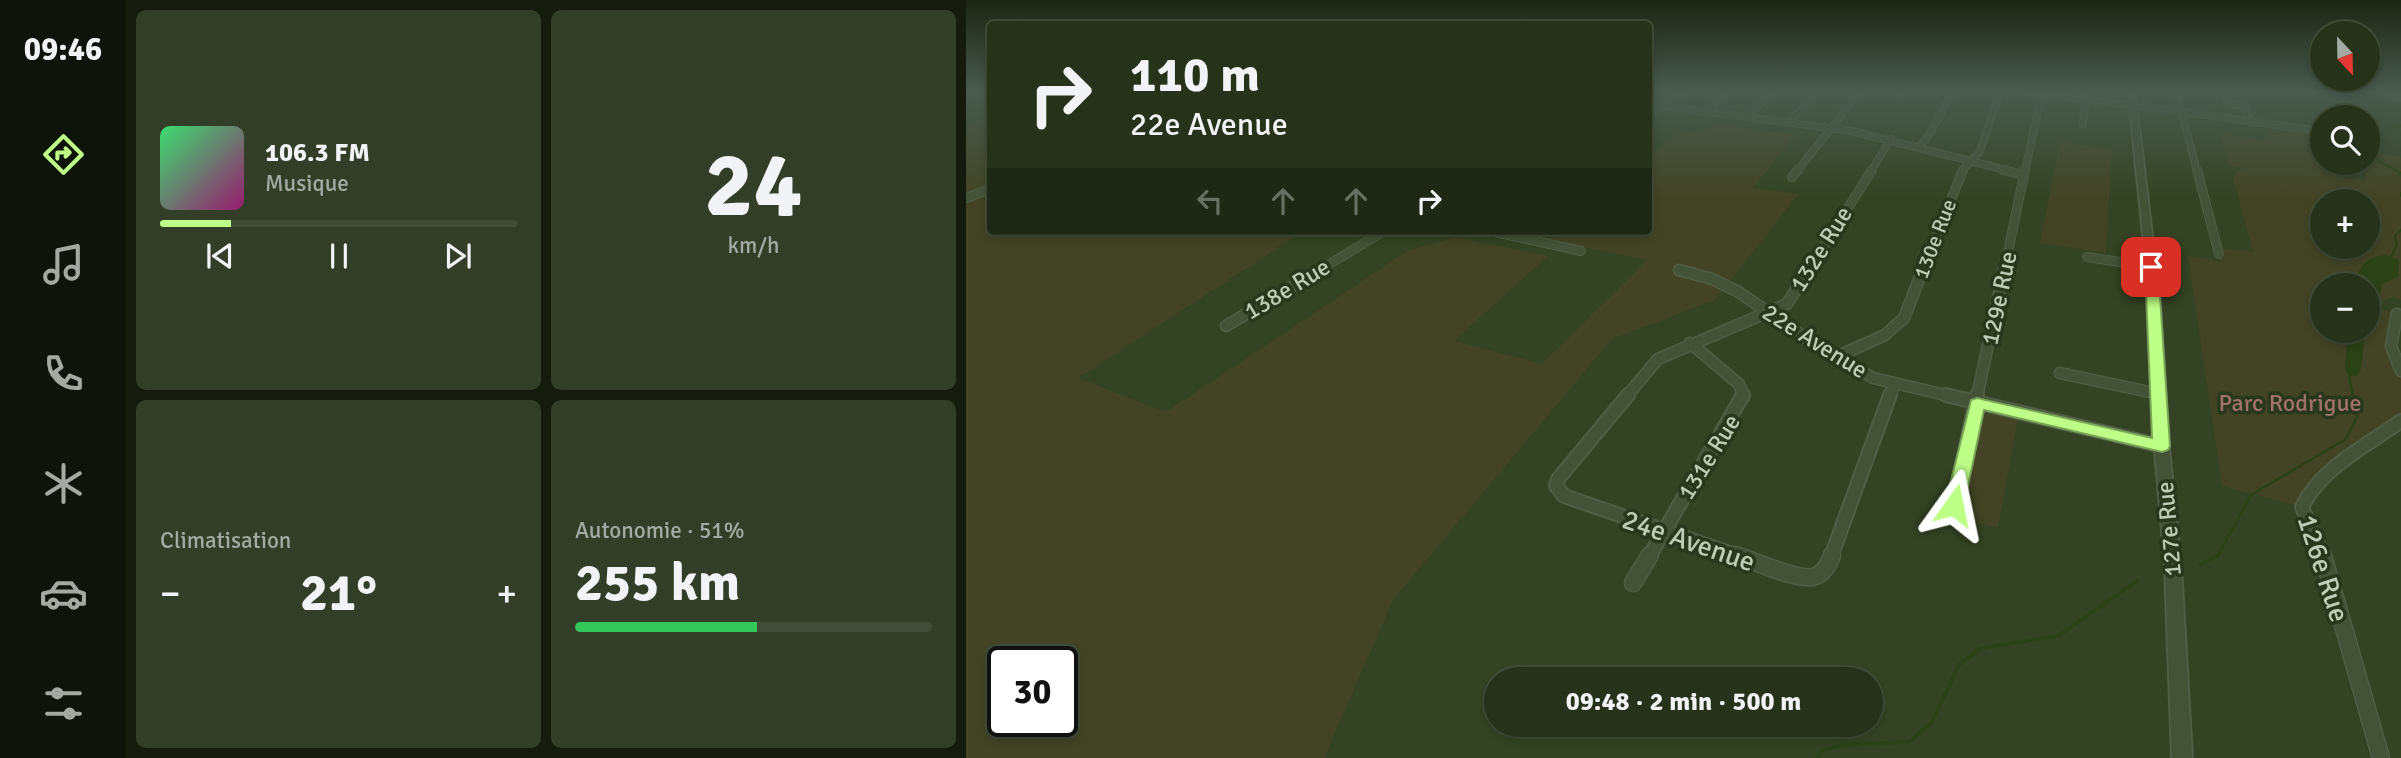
<!DOCTYPE html>
<html lang="fr">
<meta charset="utf-8">
<style>
:root{--surface:#26321a;--page:#323e27;--text:#f1f3f6;--muted:#a4aaa2;--line:#424d39;--accent:#bdff87}
body{margin:0;font-family:Signika,sans-serif;background:var(--page);color:var(--text);height:100vh;display:flex;flex-direction:column;font-size:26px;white-space:nowrap}
*{box-sizing:border-box;margin:0}
p{font-size:23px;color:var(--muted)}
.icon{flex:none;width:38px;height:38px;fill:none;stroke:currentColor;stroke-width:2;stroke-linecap:round;stroke-linejoin:round}
.map{position:relative;flex:1;overflow:hidden}
.sheet{display:flex;flex-direction:column;gap:10px;padding:10px;background:#151c0e;width:840px}
.sheet>*{flex:none}
.hud{position:absolute;left:21px;top:21px;width:665px;height:214px;border-radius:7px;box-shadow:0 4px 10px #0003,0 0 0 2px var(--line);background:#26321a;color:var(--text);overflow:hidden}
.needle{width:46px;rotate:158deg}
.buttons{position:absolute;left:1344px;top:21px;display:grid;gap:14px}
.buttons a{display:grid;place-items:center;width:70px;height:70px;border-radius:50%;background:var(--surface);box-shadow:0 4px 10px #0003,0 0 0 2px var(--line);font-size:35px}
.speed{position:absolute;left:21px;top:646px;display:flex;gap:14px;font-size:35px;font-weight:700;text-align:center}
.speed>*{display:grid;place-content:center;width:91px;height:91px;border-radius:50%;background:var(--surface);box-shadow:0 4px 10px #0003,0 0 0 2px var(--line);line-height:1}
.speed .limit{border:4px solid #111;border-radius:10px;background:#fff;color:#111}
.pin{position:absolute;display:grid;place-items:center;width:60px;height:60px;color:#fff;margin:-30px;border-radius:14px;box-shadow:0 4px 10px #0006}
.me{position:absolute;width:77px;margin:-38px;rotate:12deg;stroke-linejoin:round;filter:drop-shadow(0 0 5px #0008)}
.turn{display:flex;align-items:center;gap:24px;height:147px;padding:0 28px;font-size:32px}
.turn .icon{width:91px;height:91px;stroke-width:2.5}
.turn b{display:block;font-size:49px;line-height:60px}
.lanes{display:flex;align-items:center;height:66px;padding:0 28px;background:#0003;justify-content:center;gap:35px;direction:ltr}
.lanes .off{opacity:.35}
.big{font-size:52px;font-weight:700;line-height:1.1}
.sheet .card{flex:1;display:flex;flex-direction:column;justify-content:center;gap:10px;min-width:0;padding:0 24px;border-radius:10px;background:var(--page)}
.sheet .dial{align-items:center;gap:0}
.dial b{font-size:91px;line-height:1}
.song{display:flex;align-items:center;gap:21px}
.cover{width:84px;height:84px;border-radius:10px;background:linear-gradient(135deg,hsl(140 70% 55%),hsl(320 70% 35%))}
.played{height:7px;border-radius:4px;background:linear-gradient(90deg,var(--accent) 20%,var(--line) 20%)}
.keys{display:flex;justify-content:space-around;direction:ltr}
.heat{display:flex;justify-content:space-between;align-items:center;font-size:38px;direction:ltr}
.charge{height:10px;border-radius:5px;background:linear-gradient(90deg,#34c759 51%,var(--line) 0)}
.sheet .tiles{flex:1;display:grid;gap:10px;grid-template-columns:repeat(2,1fr)}
.trip{position:absolute;left:518px;top:667px;width:399px;height:70px;border-radius:35px;background:var(--surface);box-shadow:0 4px 10px #0003,0 0 0 2px var(--line);font-weight:700;line-height:70px;text-align:center}
main{display:flex;flex:1;min-height:0}
.menu{display:flex;flex-direction:column;width:126px;justify-content:space-around;align-items:center;background:#0f140a;color:var(--muted)}
.menu .icon{width:49px;height:49px}
.menu .current{color:var(--accent)}
.menu b{font-size:32px;color:var(--text)}
.map>svg:first-child{display:block}
.green{fill:#424425;fill-rule:evenodd}
.water{fill:#2a4215}
.lines{fill:none;stroke-linecap:round;stroke-linejoin:round}
.stream-far2{stroke:#2a4215;stroke-width:2}
.stream-far1{stroke:#2a4215;stroke-width:2.5}
.stream{stroke:#2a4215;stroke-width:3.5}
.minor-far4-casing{stroke:#505e45;stroke-width:8}
.minor-far3-casing{stroke:#505e45;stroke-width:10}
.minor-far2-casing{stroke:#505e45;stroke-width:13}
.minor-far1-casing{stroke:#505e45;stroke-width:16}
.minor-casing{stroke:#505e45;stroke-width:19}
.tertiary-casing{stroke:#505e45;stroke-width:4}
.primary-casing{stroke:#505e45;stroke-width:19}
.minor-far4{stroke:#445238;stroke-width:6}
.minor-far3{stroke:#445238;stroke-width:8}
.minor-far2{stroke:#445238;stroke-width:10}
.minor-far1{stroke:#445238;stroke-width:12}
.minor{stroke:#445238;stroke-width:16}
.tertiary{fill:#445238;fill-rule:evenodd}
.primary{stroke:#647256;stroke-width:16}
.route{fill:#bdff87;stroke:#7ba658;stroke-width:2}
.labels{text-anchor:middle;stroke-width:7;stroke-linejoin:round;paint-order:stroke}
.far-street-label{font-size:21px;fill:#bfccb5;stroke:#29381d}
.street-label{font-size:24px;fill:#bfccb5;stroke:#29381d}
.park-label{font-size:24px;fill:#a07269;stroke:#29381d}
.near-street-label{font-size:28px;fill:#bfccb5;stroke:#29381d}
</style>
<main>
<nav class="menu">
<b>09:46</b>
<svg class="icon current" aria-label="directions" viewBox="0 0 24 24"><path d="M12 3l9 9-9 9-9-9zM9 14v-3h6M13 9l2 2-2 2"/></svg>
<svg class="icon" aria-label="music" viewBox="0 0 24 24"><path d="M9 18V5l10-2v13"/><circle cx="6" cy="18" r="3"/><circle cx="16" cy="16" r="3"/></svg>
<svg class="icon" aria-label="phone" viewBox="0 0 24 24"><path d="M5 4h4l2 5-3 2q2 4 5 5l2-3 5 2v4C11 20 4 13 5 4z"/></svg>
<svg class="icon" aria-label="climate" viewBox="0 0 24 24"><path d="M12 3v18M4 7l16 10M4 17L20 7"/></svg>
<svg class="icon" aria-label="car" viewBox="0 0 24 24"><path d="M5 17H2v-5l4-1 3-4h7l3 4 3 1v5h-3M9 17h6M6 11h13"/><circle cx="7" cy="17" r="2"/><circle cx="17" cy="17" r="2"/></svg>
<svg class="icon" aria-label="filters" viewBox="0 0 24 24"><path d="M4 7h16M4 17h16"/><circle cx="9" cy="7" r="2"/><circle cx="15" cy="17" r="2"/></svg>
</nav>
<section class="sheet">
<div class="tiles">
<div class="card">
<div class="song"><i class="cover"></i><div><b>106.3 FM</b><p>Musique</p></div></div>
<div class="played"></div>
<div class="keys"><svg class="icon" aria-label="previous" viewBox="0 0 24 24"><path d="M18 5L8 12l10 7zM5 5v14"/></svg><svg class="icon" aria-label="pause" viewBox="0 0 24 24"><path d="M8 5v14M16 5v14"/></svg><svg class="icon" aria-label="next" viewBox="0 0 24 24"><path d="M6 5l10 7-10 7zM19 5v14"/></svg></div>
</div>
<div class="card dial"><b>24</b><p>km/h</p></div>
<div class="card"><p>Climatisation</p>
<div class="heat"><a>−</a><b class="big">21°</b><a>+</a></div>
</div>
<div class="card"><p>Autonomie · 51%</p><b class="big">255 km</b><div class="charge"></div></div>
</div>
</section>
<div class="map">
<svg width="1435" height="758" viewBox="0 0 1435 758">
<rect width="100%" height="100%" fill="#334323"/>
<g class="green">
<path d="M24,117V231H338L112,378L200,412L441,251L489,237L582,256L488,341L576,364L681,260L582,240L593,231H682L683,158L711,135L755,124L829,135L787,188L833,194L749,300L646,339L427,600L358,758H0V124ZM37,662H96V721H37Z"/>
<path d="M1300,129L1347,134L1356,151V163H1363L1371,177L1398,180L1402,169L1397,163H1402V150L1435,157V174H1431L1435,178V300L1426,297L1411,305L1415,285L1390,273L1389,285H1356V331H1402V305L1431,314L1424,339L1435,371V421L1364,471L1336,507L1256,486L1222,256L1254,261V248L1287,252L1267,179L1271,171L1278,168L1263,166L1254,134L1301,140ZM1356,201H1402V247H1356Z"/>
<polygon points="1094,142 1146,149 1140,253 1074,243"/>
<polygon points="1011,404 1053,413 1032,528 985,515"/>
</g>
<g class="water">
<path d="M1420,255L1433,260L1432,276L1415,285L1414,298L1402,326V285H1389C1391,268 1402,256 1420,255Z"/>
<polygon points="1373,331 1399,331 1395,369 1391,376 1383,376 1379,369 1381,342"/>
</g>
<g class="lines">
<g class="stream-far2">
<polyline points="1420,132 1424,128 1435,126"/>
<polyline points="1402,143 1419,141"/>
<polyline points="1402,155 1435,173"/>
<polyline points="1435,193 1435,196"/>
<polyline points="1425,257 1431,245 1429,236 1435,230"/>
</g>
<polyline class="stream-far1" points="1251,557 1285,495 1380,439 1391,417 1383,376"/>
<g class="stream">
<polyline points="1234,565 1252,555"/>
<polyline points="850,758 856,751 875,745 943,742 966,722 993,665 1015,648 1092,636 1171,581"/>
</g>
<g class="minor-far4-casing">
<g id="minor-far4">
<polyline points="1210,92 1231,171"/>
<polyline points="935,95 936,92"/>
<polyline points="1260,102 1279,106 1285,123"/>
<polyline points="682,104 886,131 1044,171"/>
<polyline points="1167,105 1353,131"/>
<polyline points="739,111 763,92"/>
<polyline points="682,116 717,92"/>
<polyline points="781,116 807,92"/>
<polyline points="823,122 853,92"/>
<polyline points="1117,124 1120,92"/>
<polyline points="953,146 961,138 987,92"/>
<polyline points="831,171 894,92"/>
<polyline points="905,171 925,139"/>
<polyline points="996,171 1014,151 1034,92"/>
<polyline points="1059,171 1076,92"/>
</g>
</g>
<g class="minor-far3-casing">
<g id="minor-far3">
<polyline points="1037,170 1057,175"/>
<polyline points="1231,170 1253,254"/>
<polyline points="826,177 832,170"/>
<polyline points="0,198 24,189"/>
<polyline points="524,231 615,251"/>
<polyline points="1121,257 1186,267"/>
<polyline points="713,270 716,271"/>
<polyline points="352,271 418,231"/>
<polyline points="842,271 906,170"/>
<polyline points="956,271 997,170"/>
<polyline points="1038,271 1059,170"/>
</g>
</g>
<g class="minor-far2-casing">
<g id="minor-far2">
<polyline points="713,270 746,279 771,291 843,340 907,378 988,397"/>
<polyline points="1431,314 1425,346 1435,371"/>
<polyline points="260,326 355,269"/>
<polyline points="724,343 773,384 778,397"/>
<polyline points="870,357 919,335 938,318 957,269"/>
<polyline points="1094,373 1193,394"/>
<polyline points="660,397 692,359 821,304 843,269"/>
<polyline points="924,397 928,385"/>
<polyline points="1011,397 1038,269"/>
</g>
</g>
<g class="minor-far1-casing">
<g id="minor-far1">
<polyline points="662,395 592,479 590,486 598,496 775,557"/>
<polyline points="980,395 1196,446"/>
<polyline points="988,505 1011,395"/>
<polyline points="683,557 777,395"/>
<polyline points="865,557 924,395"/>
<path d="M1357,557L1336,507C1355,468 1400,446 1435,421"/>
</g>
</g>
<g class="minor-casing">
<g id="minor">
<path d="M770,555C786,560 836,583 850,576C859,572 863,564 866,555"/>
<polyline points="1357,555 1415,758"/>
<polyline points="667,583 684,555"/>
</g>
</g>
<g class="tertiary-casing">
<polygon id="tertiary" points="1050,92 1067,92 1164,103 1163,92 1169,92 1194,303 1202,439 1215,566 1226,758 1206,758 1199,566 1188,439 1184,303 1164,107"/>
</g>
<g class="primary-casing">
<polyline id="primary" points="1428,92 1435,92"/>
</g>
<use href="#minor-far4" class="minor-far4"/>
<use href="#minor-far3" class="minor-far3"/>
<use href="#minor-far2" class="minor-far2"/>
<use href="#minor-far1" class="minor-far1"/>
<use href="#minor" class="minor"/>
<use href="#tertiary" class="tertiary"/>
<use href="#primary" class="primary"/>
</g>
<linearGradient id="sky" x2="0" y2="1"><stop stop-color="#1c2513"/><stop offset="0.46" stop-color="#4a5b50"/><stop offset="1" stop-color="#4a5b50" stop-opacity="0"/></linearGradient>
<rect width="1435" height="198" fill="url(#sky)"/>
<polygon class="route" points="1185,263 1192,267 1204,446 1202,450 1196,452 1018,410 998,505 995,509 981,509 979,505 1005,400 1011,398 1186,438 1179,267"/>
<g class="labels">
<g class="far-street-label">
<text transform="translate(969 239) rotate(-69)" y="7">130e Rue</text>
</g>
<g class="street-label">
<text transform="translate(855 249) rotate(-58)" y="8">132e Rue</text>
<text transform="translate(321 289) rotate(-31)" y="8">138e Rue</text>
<text transform="translate(1033 298) rotate(-78)" y="8">129e Rue</text>
<text transform="translate(849 341) rotate(32)" y="8">22e Avenue</text>
<text transform="translate(743 457) rotate(-58)" y="8">131e Rue</text>
<text transform="translate(1203 529) rotate(-95)" y="8">127e Rue</text>
</g>
<g class="park-label">
<text x="1324" y="411">Parc Rodrigue</text>
</g>
<g class="near-street-label">
<text transform="translate(723 540) rotate(19)" y="10">24e Avenue</text>
<text transform="translate(1358 568) rotate(72)" y="10">126e Rue</text>
</g>
</g>
</svg>
<div class="buttons">
<a><svg class="needle" viewBox="-14 -14 28 28"><path d="M0-13l5 13h-10z" fill="#e53935"/><path d="M0 13l5-13h-10z" fill="#a4aaa2"/></svg></a>
<a><svg class="icon" aria-label="search" viewBox="0 0 24 24"><circle cx="10" cy="10" r="6"/><path d="M15 15l6 6"/></svg></a>
<a>+</a>
<a>−</a>
</div>
<div class="speed"><div class="limit">30</div></div>
<div class="pin" style="left:1185px;top:267px;background:#d93025"><svg class="icon" aria-label="arrive" viewBox="0 0 24 24"><path d="M6 21V4h12l-3 4 3 4H6"/></svg></div>
<svg class="me" style="left:988px;top:505px" viewBox="-20 -20 40 40"><path d="M0-17L14 15 0 8-14 15z" fill="#bdff87" stroke="#fff" stroke-width="4"/></svg>
<div class="trip">09:48 · 2 min · 500 m</div>
<div class="hud">
<div class="turn"><svg class="icon" aria-label="right" viewBox="0 0 24 24"><path d="M7 20v-9h11M14 6l5 5-5 5"/></svg><div><b>110 m</b>22e Avenue</div></div>
<div class="lanes"><svg class="icon off" aria-label="left" viewBox="0 0 24 24"><path d="M17 20v-9H6M10 6l-5 5 5 5"/></svg><svg class="icon off" aria-label="ahead" viewBox="0 0 24 24"><path d="M12 20V5M6 11l6-6 6 6"/></svg><svg class="icon off" aria-label="ahead" viewBox="0 0 24 24"><path d="M12 20V5M6 11l6-6 6 6"/></svg><svg class="icon" aria-label="right" viewBox="0 0 24 24"><path d="M7 20v-9h11M14 6l5 5-5 5"/></svg></div>
</div>
</div>
</main>
